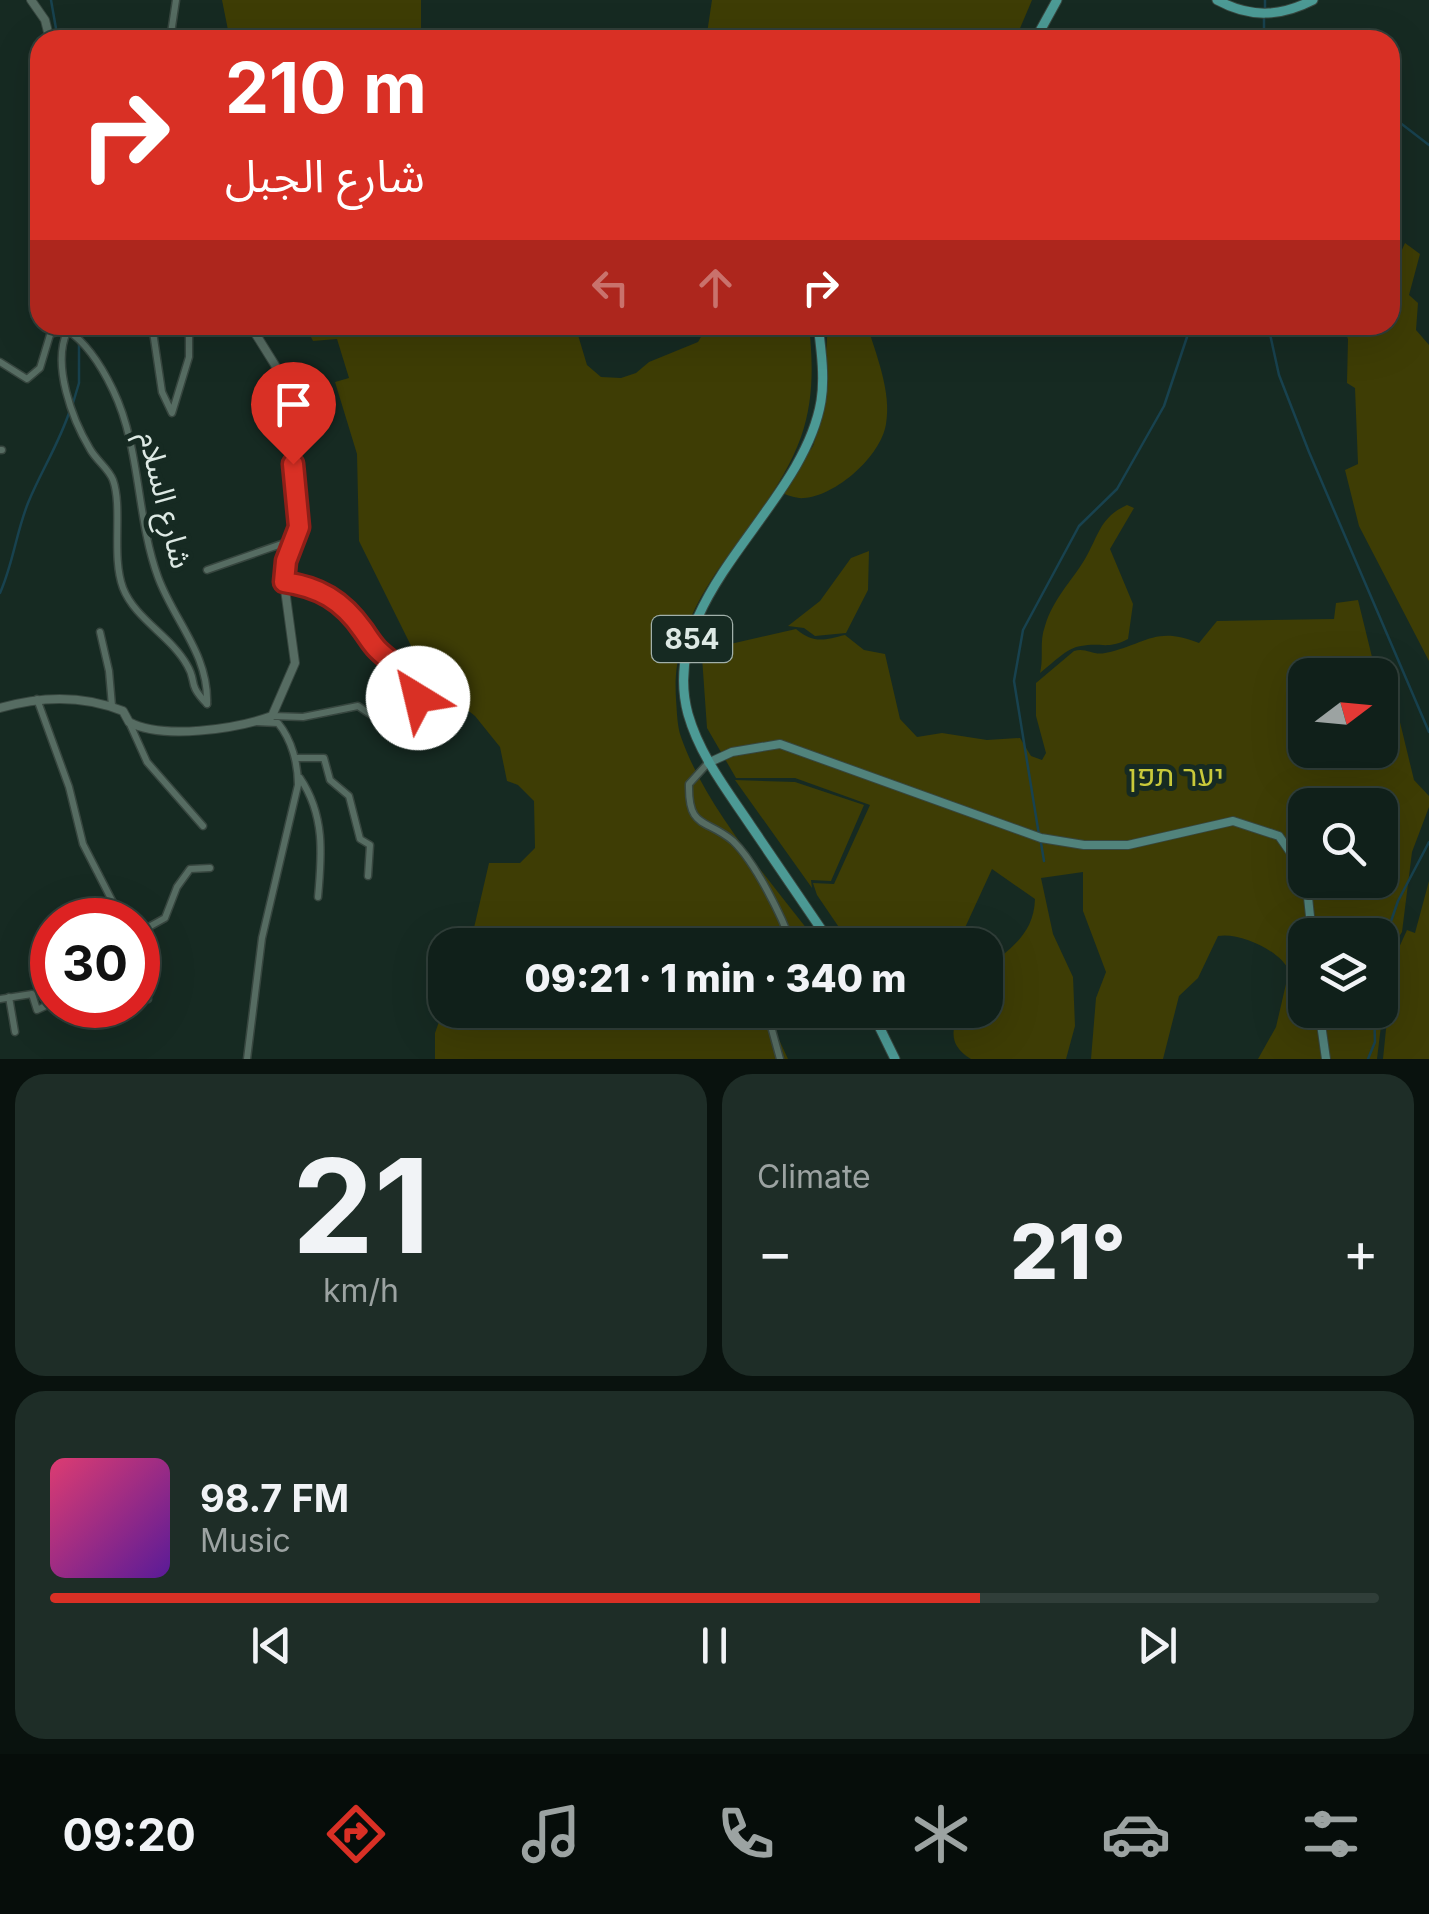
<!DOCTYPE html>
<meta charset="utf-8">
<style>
:root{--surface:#10201a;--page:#1e2d27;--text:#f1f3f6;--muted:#9ca3a2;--line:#303e39;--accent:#d93025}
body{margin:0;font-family:Inter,"Noto Sans Arabic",Heebo,sans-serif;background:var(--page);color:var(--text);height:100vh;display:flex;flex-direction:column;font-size:38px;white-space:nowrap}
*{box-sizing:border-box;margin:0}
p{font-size:32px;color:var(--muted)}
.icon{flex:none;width:55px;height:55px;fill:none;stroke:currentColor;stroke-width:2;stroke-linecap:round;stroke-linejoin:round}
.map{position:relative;height:1059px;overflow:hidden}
.drawer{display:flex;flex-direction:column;gap:15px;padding:15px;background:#09120e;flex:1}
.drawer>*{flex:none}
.top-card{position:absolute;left:30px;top:30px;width:1370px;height:305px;border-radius:30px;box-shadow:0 10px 40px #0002,0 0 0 2px var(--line);background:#d93025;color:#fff;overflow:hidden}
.needle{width:65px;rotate:74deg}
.fabs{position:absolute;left:1288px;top:658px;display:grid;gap:20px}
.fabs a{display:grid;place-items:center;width:110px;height:110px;border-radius:20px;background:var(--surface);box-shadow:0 10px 40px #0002,0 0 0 2px var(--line);font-size:50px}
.speed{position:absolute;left:30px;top:898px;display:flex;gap:20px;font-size:50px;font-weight:700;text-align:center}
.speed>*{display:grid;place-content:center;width:130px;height:130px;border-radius:50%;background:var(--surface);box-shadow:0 10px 40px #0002,0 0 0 2px var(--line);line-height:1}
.speed .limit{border:15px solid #d22;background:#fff;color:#111}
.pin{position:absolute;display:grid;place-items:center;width:85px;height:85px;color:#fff;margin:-102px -42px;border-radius:50% 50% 50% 0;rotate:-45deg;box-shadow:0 0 10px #0007}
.pin .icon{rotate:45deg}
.me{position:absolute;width:110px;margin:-55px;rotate:324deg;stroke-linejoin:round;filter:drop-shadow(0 0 8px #0008)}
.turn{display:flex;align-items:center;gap:35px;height:210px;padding:0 30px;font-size:45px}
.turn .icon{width:130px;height:130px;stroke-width:2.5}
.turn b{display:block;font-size:70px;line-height:85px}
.lanes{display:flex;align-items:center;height:95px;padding:0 30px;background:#0003;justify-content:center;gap:50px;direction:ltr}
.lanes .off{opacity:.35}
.big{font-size:75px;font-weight:800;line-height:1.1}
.drawer .tile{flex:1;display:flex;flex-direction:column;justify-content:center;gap:15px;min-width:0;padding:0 35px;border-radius:30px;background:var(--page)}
.drawer .dial{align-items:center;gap:0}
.dial b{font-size:130px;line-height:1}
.song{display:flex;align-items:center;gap:30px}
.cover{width:120px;height:120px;border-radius:15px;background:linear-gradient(135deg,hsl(340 70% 55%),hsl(270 70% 35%))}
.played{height:10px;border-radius:5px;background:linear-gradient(90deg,var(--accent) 70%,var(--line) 70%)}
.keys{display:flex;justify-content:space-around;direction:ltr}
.heat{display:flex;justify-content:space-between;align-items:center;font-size:55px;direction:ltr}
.drawer .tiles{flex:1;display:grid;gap:15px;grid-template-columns:1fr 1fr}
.tile:last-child{grid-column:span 2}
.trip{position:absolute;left:428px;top:928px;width:575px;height:100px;border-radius:30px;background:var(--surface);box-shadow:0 10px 40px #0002,0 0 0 2px var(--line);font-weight:800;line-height:100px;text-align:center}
.tab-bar{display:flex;height:160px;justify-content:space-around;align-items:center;background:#060d0a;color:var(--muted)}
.tab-bar .icon{width:70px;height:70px}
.tab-bar .selected{color:var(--accent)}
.tab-bar b{font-size:45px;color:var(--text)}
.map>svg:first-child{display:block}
.green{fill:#3e3d05;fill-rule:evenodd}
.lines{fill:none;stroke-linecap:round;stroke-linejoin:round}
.stream{stroke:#18424f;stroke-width:2.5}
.minor-casing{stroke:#37463f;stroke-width:9}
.tertiary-casing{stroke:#37463f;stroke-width:10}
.secondary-casing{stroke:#37463f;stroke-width:10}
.primary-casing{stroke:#37463f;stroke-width:11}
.minor{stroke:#566c62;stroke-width:6}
.tertiary{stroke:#566c62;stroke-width:8}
.secondary{stroke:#51837c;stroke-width:8}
.primary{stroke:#4c9a95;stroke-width:9}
.route-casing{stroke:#8d1f18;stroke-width:25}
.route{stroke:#d93025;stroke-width:18}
.labels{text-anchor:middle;stroke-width:10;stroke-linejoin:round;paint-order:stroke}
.shield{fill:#162a22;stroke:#a1b0aa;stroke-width:2.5}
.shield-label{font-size:28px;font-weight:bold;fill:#dde9e4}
.street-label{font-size:30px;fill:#dde9e4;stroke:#162a22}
.park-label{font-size:30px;fill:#c9c93a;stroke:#162a22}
</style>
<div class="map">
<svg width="1429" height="1059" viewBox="0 0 1429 1059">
<rect width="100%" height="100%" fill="#162a22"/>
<g class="green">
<polygon points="222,0 421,0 421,40 230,40"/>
<polygon points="712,0 1032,0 1015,40 706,40"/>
<polygon points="1405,243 1420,254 1409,295 1418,303 1416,330 1429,345 1429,661 1359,526 1345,470 1358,464 1355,388 1347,383 1348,339 1342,325 1390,325 1390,277"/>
<path d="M305,325H575L587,365L601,377L621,378L636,373L649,362L698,342L708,325H809C813,363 814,400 801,437C767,531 669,590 676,699C677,711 677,726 681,737C707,811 772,882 819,945H470L489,863H520L535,848L534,801L518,785L507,781L500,747L475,716L427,678L359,541L357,454L335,382L349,378L337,339L313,341Z"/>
<path d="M828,325H867C876,354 892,393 886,424C881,456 836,496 804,498C797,499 788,495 781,493L813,446L821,421Z"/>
<path d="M1127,505L1134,508L1110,549L1133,604L1128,639C1107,650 1101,642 1081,646C1066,648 1052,664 1040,673C1044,657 1039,642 1045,626C1053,599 1071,582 1085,559C1099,535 1100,517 1127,505Z"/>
<polygon points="869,551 868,590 846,633 815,636 804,628 788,626 820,601 851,558"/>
<path d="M1358,600L1373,661L1398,714L1414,780L1429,796V807L1412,852L1402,932L1390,951L1377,1059H1258L1276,1027L1289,971C1281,951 1240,932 1218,936L1198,978L1179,996L1163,1059H1091L1096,998L1106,972L1083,911V872L1041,878L1053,934L1073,977L1075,1026L1066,1059H971C950,1046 950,1032 960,1010H985V970C1009,949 1034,935 1035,899L992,869L963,932L946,945H851L817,895L813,883L834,884L870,805L795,778H736L707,728L702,657L726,645L796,629C814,644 824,640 845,635L864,650L885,654L900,719L917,737L942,733L987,740L1020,738L1031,756L1042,760L1046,753L1036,716V683L1074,651C1086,647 1093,656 1105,653C1145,645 1155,625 1199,643L1217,621L1334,619L1336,603ZM1305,675H1380V750H1305ZM1305,805H1380V880H1305ZM1305,935H1380V1010H1305Z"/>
<polygon points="735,780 795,782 864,805 831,881 811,880 812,888"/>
<polygon points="1429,881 1429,1059 1383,1059 1391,980 1397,952 1407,930 1415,933"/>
<polygon points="445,1005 445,1010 778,1010 776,1033 788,1059 435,1059 435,1033"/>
</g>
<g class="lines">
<g class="stream">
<polyline points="51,0 58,40"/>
<polyline points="1265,9 1265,0"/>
<polyline points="1264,40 1264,17"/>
<polyline points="1390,115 1429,145"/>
<polyline points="1268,325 1279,375 1309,452 1429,732"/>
<polyline points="73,403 79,383 79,325"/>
<path d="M0,593C13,564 16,533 28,503C41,471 59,444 70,410"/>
<polyline points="1039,835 1014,681 1023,630 1079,526 1117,489 1164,406 1191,325"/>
<polyline points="1041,843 1044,861"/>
<polyline points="1380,953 1398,901 1429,842"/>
<polyline points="1368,1059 1375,1042 1374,1010"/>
</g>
<g class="minor-casing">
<g id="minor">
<polyline points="170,40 176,0"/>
<polyline points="152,325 162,392 172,413 189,357 189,325"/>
<path d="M67,332C52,365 72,419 90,449C96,460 109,469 113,480C123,508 111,556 123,588C135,619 171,636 187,665C198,683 186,682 207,704"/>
<path d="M53,333L67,330C87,343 103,369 113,390C141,448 136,517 158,577C174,621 209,654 207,704"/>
<polyline points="0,362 27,379 40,368 53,325"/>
<polyline points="0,450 2,450"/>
<polyline points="207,570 293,540"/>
<polyline points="100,632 109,671 112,706"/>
<polyline points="37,699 69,787 83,844 122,920"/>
<path d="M272,716L303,717L358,706C364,710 371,716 378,718C398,723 426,707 415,684C406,667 387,661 375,647C339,608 343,591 284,582"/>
<polyline points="129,722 147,762 203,826"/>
<polyline points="295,758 324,758 330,780 349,796 360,839 370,845 368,876"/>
<path d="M708,763L689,784C688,830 706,818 733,841C755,862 782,916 792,945"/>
<path d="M300,778C325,815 322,854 318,897"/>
<polyline points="138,933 165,918 177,887 190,869 210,868"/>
<polyline points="138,975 148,999"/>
<polyline points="9,997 15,1032"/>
<polyline points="0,999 32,994 37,1010 52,1003"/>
<polyline points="774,1010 769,1019 780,1059"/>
<path d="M247,1059L262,938L298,785C298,764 292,740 278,723L256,722"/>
</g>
</g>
<g class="tertiary-casing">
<g id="tertiary">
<polyline points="31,0 45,20 50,40"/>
<path d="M0,708C41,696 83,695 123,711L129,722C163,740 236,729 272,716L295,663L284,582L285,561L299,527L283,388L275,365L250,325"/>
</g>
</g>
<g class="secondary-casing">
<g id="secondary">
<polyline points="708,763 732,752 780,744 1041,838 1084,845 1128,845 1233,821 1279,836 1295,859 1307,888 1312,935"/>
<polyline points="1319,1010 1326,1059"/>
</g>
</g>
<g class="primary-casing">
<g id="primary">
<path d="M1217,0C1250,18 1280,17 1313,0"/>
<polyline points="1035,40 1057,0"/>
<path d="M818,325C821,349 825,377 821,401C803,509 656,595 688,714C700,756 727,790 751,826C778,865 805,905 832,945"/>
<polyline points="871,1010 895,1059"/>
</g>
</g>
<use href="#minor" class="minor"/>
<use href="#tertiary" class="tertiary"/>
<use href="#secondary" class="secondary"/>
<use href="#primary" class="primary"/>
</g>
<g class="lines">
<g class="route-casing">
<path id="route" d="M293,464L299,527L286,561L284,582C319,587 342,600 363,630C368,637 372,644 378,650C394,666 414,672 418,698"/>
</g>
<use href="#route" class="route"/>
</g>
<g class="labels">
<rect class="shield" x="652" y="616" width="80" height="46" rx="8"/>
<g class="shield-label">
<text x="692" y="649">854</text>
</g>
<g class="street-label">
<text transform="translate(165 500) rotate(76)" y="10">شارع السلام</text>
</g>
<g class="park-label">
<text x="1176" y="786">יער תפן</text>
</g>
</g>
</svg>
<div class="fabs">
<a><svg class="needle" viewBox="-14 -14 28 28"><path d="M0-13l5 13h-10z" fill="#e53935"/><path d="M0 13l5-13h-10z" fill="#9ca3a2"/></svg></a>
<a><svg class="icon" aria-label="search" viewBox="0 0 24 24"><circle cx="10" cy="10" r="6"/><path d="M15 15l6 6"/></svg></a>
<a><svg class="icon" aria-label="layers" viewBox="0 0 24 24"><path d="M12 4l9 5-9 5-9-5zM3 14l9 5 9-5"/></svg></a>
</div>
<div class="speed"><div class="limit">30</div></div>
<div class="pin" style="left:293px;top:464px;background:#d93025"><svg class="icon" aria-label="arrive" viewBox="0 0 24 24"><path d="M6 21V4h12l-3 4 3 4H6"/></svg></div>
<svg class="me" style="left:418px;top:698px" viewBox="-20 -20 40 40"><circle r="19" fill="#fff"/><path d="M0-13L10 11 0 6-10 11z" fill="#d93025"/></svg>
<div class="trip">09:21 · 1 min · 340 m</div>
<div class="top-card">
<div class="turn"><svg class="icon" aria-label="right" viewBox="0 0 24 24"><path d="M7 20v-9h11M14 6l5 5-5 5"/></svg><div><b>210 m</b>شارع الجبل</div></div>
<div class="lanes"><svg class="icon off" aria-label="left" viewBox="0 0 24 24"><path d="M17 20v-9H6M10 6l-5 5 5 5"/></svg><svg class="icon off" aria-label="ahead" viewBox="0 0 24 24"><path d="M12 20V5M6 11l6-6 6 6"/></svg><svg class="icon" aria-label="right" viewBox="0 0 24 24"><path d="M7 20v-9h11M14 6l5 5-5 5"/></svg></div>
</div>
</div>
<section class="drawer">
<div class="tiles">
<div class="tile dial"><b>21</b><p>km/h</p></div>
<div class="tile"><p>Climate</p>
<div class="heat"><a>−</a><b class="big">21°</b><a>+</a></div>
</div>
<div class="tile">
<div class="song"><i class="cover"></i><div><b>98.7 FM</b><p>Music</p></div></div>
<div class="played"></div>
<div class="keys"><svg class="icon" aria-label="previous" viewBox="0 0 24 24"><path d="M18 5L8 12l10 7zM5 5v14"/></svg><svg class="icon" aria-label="pause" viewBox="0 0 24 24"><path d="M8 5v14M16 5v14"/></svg><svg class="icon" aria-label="next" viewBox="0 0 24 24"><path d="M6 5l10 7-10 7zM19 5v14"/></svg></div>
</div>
</div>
</section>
<nav class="tab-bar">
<b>09:20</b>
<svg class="icon selected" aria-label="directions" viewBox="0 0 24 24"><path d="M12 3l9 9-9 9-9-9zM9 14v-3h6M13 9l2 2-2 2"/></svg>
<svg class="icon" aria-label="music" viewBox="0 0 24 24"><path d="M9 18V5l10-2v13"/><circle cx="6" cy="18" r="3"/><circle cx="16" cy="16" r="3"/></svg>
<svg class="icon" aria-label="phone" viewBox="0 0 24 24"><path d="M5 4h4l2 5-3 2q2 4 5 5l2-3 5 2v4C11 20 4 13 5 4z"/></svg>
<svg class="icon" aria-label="climate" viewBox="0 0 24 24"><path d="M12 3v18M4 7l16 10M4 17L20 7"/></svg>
<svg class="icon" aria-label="car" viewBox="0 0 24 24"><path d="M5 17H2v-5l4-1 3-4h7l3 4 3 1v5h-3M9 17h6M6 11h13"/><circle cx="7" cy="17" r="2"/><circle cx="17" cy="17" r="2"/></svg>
<svg class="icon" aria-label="filters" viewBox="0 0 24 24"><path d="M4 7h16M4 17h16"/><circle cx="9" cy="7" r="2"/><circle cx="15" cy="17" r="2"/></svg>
</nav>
